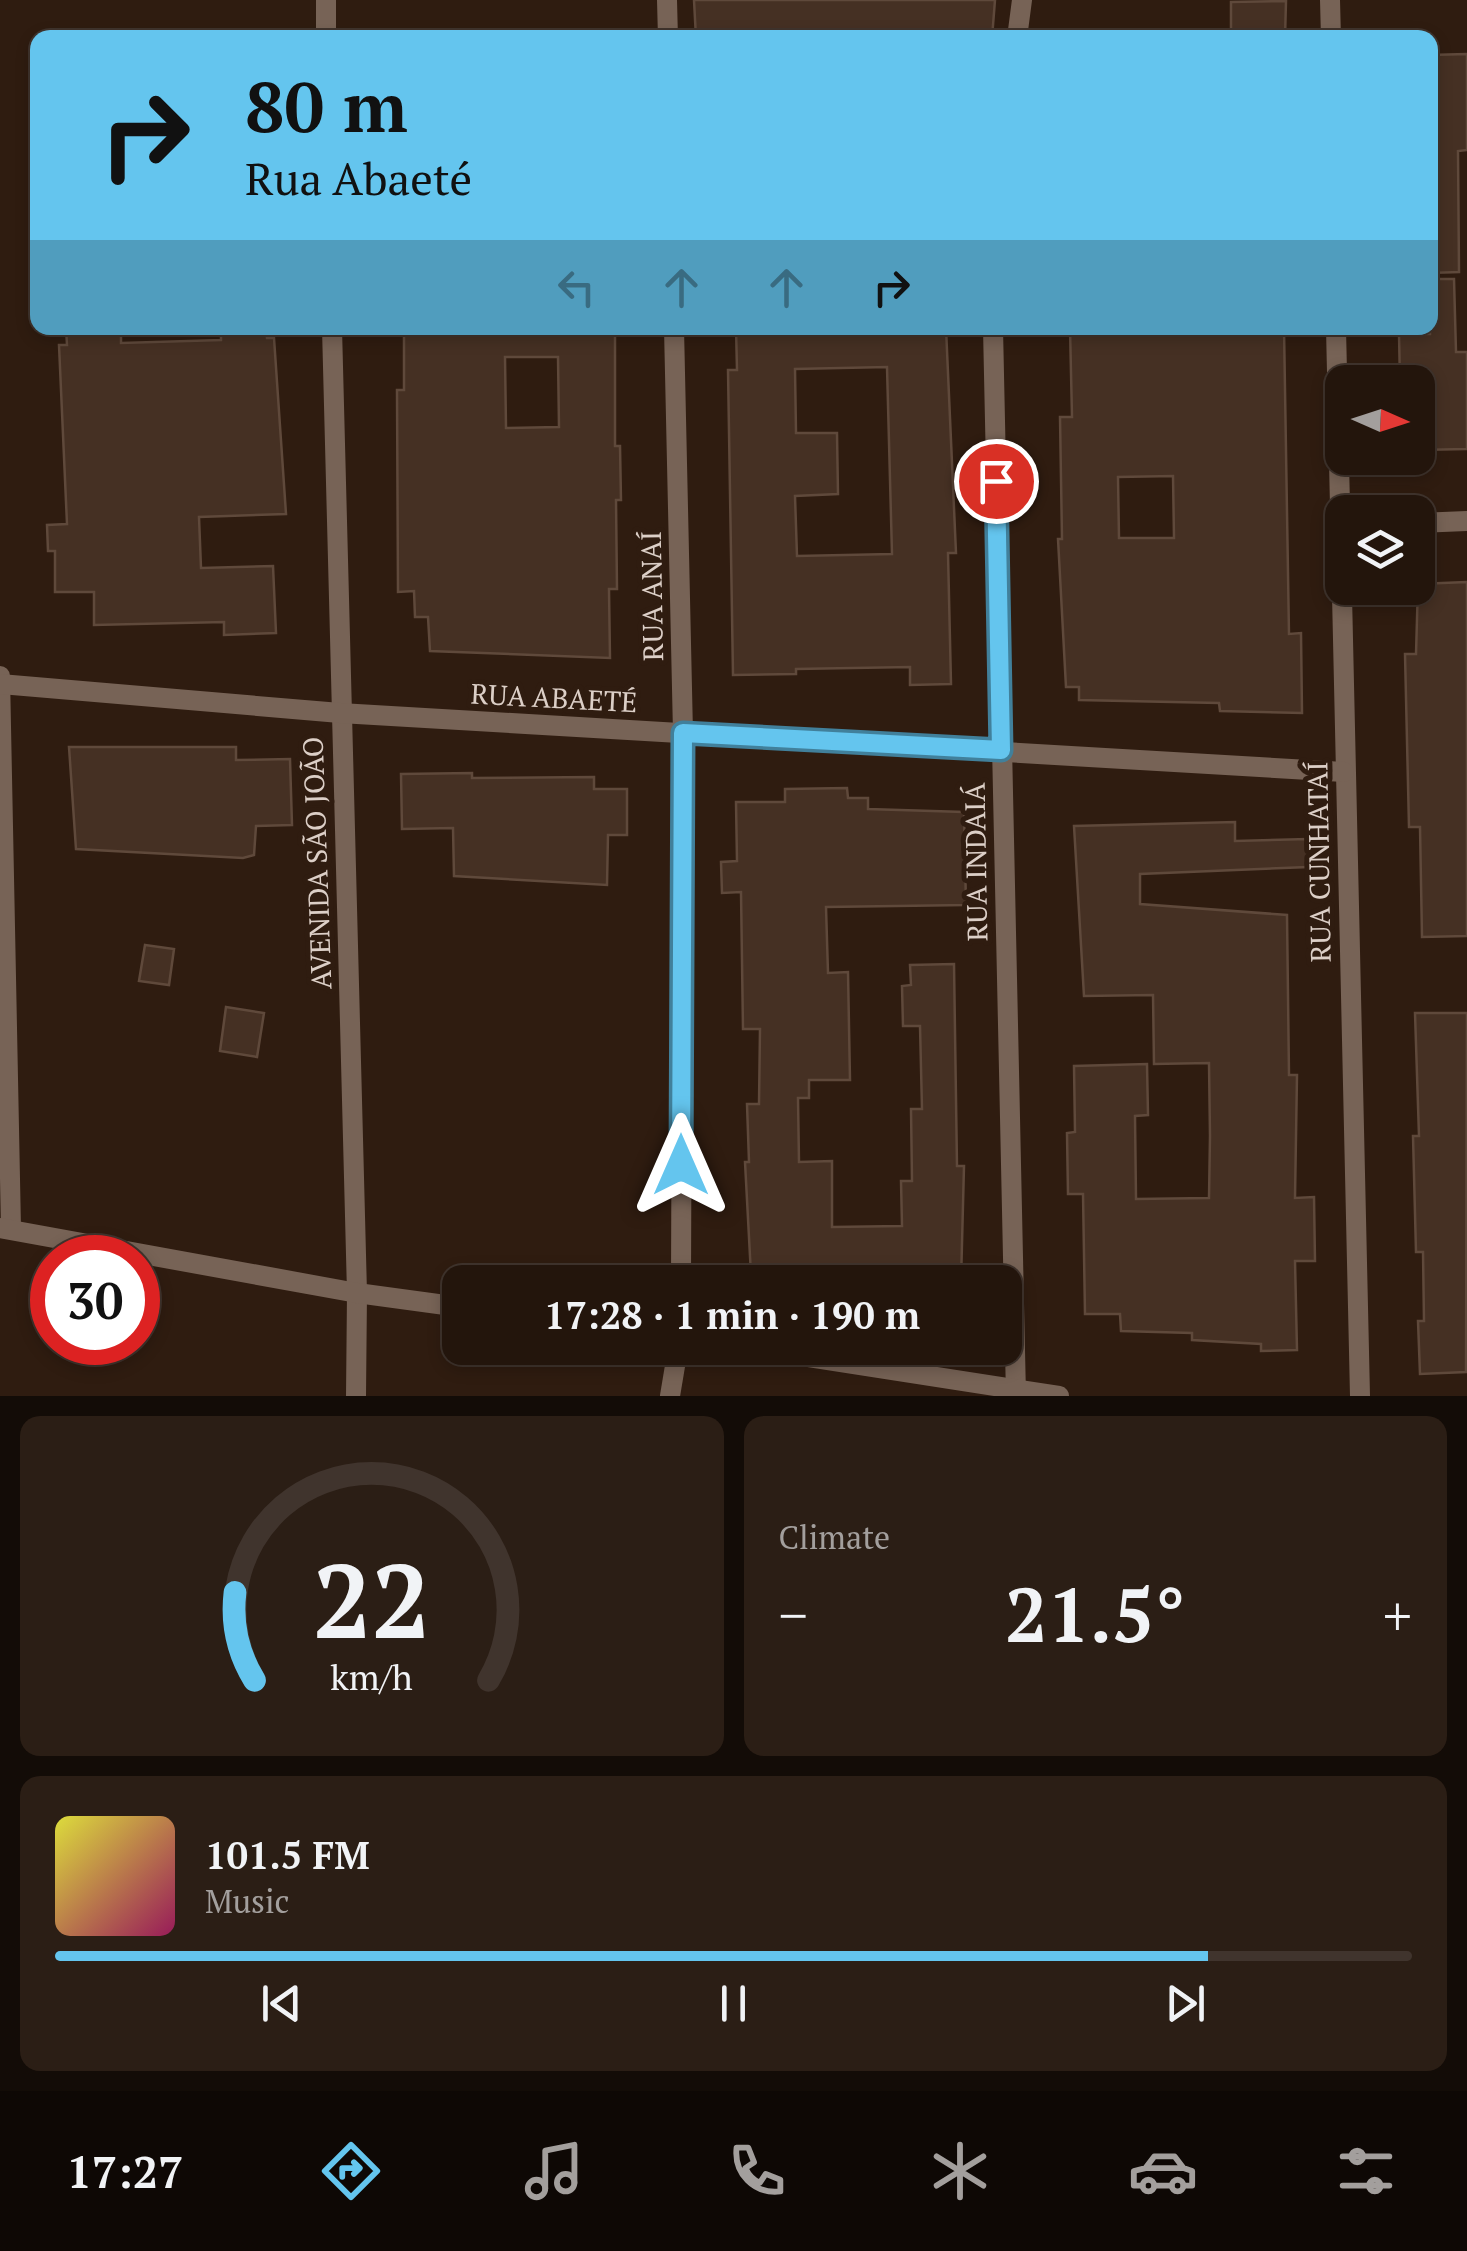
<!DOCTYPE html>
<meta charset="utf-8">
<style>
:root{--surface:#23150c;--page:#2b1e15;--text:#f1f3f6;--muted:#a39f9d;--line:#40342d;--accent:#64c5ee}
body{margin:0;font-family:"PT Serif",serif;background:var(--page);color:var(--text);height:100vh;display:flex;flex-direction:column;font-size:38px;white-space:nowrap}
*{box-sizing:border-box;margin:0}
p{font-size:32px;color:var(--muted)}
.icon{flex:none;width:55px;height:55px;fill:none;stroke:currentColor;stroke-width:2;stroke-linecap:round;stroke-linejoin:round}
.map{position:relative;height:1396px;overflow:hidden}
.side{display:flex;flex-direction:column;gap:20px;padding:20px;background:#130c07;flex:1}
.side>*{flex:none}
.banner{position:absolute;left:30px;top:30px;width:1408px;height:305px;border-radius:20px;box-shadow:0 5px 15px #0003,0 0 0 2px var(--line);background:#64c5ee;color:#111;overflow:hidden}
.needle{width:65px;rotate:93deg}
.tools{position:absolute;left:1325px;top:365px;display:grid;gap:20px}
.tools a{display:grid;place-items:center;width:110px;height:110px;border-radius:20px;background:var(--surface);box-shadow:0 5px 15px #0003,0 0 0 2px var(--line);font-size:50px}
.speed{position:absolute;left:30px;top:1235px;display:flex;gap:20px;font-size:50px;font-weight:700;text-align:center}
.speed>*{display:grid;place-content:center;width:130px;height:130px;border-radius:50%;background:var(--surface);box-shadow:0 5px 15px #0003,0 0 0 2px var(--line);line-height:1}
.speed .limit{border:15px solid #d22;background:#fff;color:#111}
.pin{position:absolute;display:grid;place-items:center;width:85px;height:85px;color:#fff;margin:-42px;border:5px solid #fff;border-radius:50%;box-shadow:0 2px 10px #0007}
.me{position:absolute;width:110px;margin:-55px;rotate:0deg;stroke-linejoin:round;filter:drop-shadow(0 0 8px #0008)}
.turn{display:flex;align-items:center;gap:35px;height:210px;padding:0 50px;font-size:45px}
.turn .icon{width:130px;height:130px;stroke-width:2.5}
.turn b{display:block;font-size:70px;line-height:85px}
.lanes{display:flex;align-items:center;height:95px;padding:0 50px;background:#0003;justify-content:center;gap:50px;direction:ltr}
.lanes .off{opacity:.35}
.big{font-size:75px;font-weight:800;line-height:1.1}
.side .widget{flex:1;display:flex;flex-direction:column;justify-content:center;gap:15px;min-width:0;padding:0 35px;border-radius:20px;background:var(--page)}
.side .dial{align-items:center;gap:0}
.dial svg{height:260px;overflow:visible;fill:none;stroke:var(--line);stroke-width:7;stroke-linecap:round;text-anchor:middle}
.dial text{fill:var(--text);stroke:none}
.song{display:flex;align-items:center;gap:30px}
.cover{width:120px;height:120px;border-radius:15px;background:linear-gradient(135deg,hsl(60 70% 55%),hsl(330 70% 35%))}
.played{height:10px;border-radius:5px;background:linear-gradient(90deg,var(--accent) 85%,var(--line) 85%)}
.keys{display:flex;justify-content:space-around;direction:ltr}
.heat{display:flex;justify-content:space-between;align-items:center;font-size:55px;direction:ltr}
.side .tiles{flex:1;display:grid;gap:20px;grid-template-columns:1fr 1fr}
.widget:last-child{grid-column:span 2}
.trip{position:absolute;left:442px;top:1265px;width:580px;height:100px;border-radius:20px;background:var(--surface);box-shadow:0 5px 15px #0003,0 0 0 2px var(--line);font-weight:800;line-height:100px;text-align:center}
.tabs{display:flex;height:160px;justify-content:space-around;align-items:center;background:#0e0805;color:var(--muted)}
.tabs .icon{width:70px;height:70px}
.tabs .on{color:var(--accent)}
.tabs b{font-size:45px;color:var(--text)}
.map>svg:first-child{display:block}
.building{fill:#453023;stroke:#5f493b;stroke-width:2.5;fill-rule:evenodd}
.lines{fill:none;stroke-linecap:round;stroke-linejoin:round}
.minor{stroke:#776356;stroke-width:20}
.route-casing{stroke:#41809b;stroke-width:25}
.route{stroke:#64c5ee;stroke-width:18}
.labels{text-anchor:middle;stroke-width:10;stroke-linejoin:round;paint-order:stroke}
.street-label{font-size:28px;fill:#dccfc7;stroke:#2f1c10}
</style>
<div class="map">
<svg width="1467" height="1396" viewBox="0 0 1467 1396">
<rect width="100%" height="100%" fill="#2f1c10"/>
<g class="building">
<polygon points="694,0 995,0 992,38 696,38"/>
<polygon points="1286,1 1285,38 1231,38 1231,2"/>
<polygon points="1467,54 1467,150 1458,151 1459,272 1430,273 1430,55"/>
<polygon points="1430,279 1454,279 1456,352 1467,352 1467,449 1418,450 1418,382 1400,382 1399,334 1430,334"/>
<polygon points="66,328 121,328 121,343 221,340 221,328 266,328 267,338 274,338 286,514 199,517 201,568 273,566 276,633 224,635 224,622 94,625 94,592 55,592 55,551 48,551 47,525 67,524 59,345 67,345"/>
<path d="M404,328H615V446H620L621,500H616L617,589H609L610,658L430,651L428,617H415L414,591L398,592L397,390H404ZM505,357H558L559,427L506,428Z"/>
<path d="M736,328H946L956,553H948L951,684L910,685V667L796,669V674L733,675L728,370H737ZM887,367L892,554L797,556L795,496L838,494L837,433H796L795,369Z"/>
<path d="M1070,328H1284L1289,634L1301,633L1302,713L1220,711L1219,703L1079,700V687H1066L1058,539H1062L1060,417H1072ZM1173,476L1174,538H1119L1118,477Z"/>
<polygon points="1467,582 1467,936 1422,937 1420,827 1409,827 1405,654 1416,654 1418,584"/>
<polygon points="69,747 236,747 236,760 290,759 292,825 256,826 254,855 243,858 76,849"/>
<polygon points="472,773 472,778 594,777 594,789 627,789 627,835 608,835 607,885 454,876 453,828 402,829 401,774"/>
<polygon points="847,788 848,798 868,798 868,809 964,812 966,905 826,907 828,973 848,972 850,1080 809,1080 809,1098 798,1098 799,1162 832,1161 832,1227 902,1226 901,1181 912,1181 911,1109 922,1109 920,1026 903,1026 902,986 911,985 910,965 954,964 957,1166 964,1166 961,1282 809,1282 809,1274 751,1275 745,1162 749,1162 747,1104 759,1104 760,1029 743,1029 741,892 722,893 721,862 737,861 736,802 785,802 785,789"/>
<polygon points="1235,822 1235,841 1307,839 1308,867 1140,874 1140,904 1287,915 1289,1075 1297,1075 1295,1198 1314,1197 1315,1261 1295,1261 1297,1350 1261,1351 1261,1344 1192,1340 1192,1333 1121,1331 1120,1314 1085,1314 1083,1194 1068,1194 1067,1133 1075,1132 1074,1066 1147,1064 1148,1115 1135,1116 1136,1199 1209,1198 1210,1136 1209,1063 1154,1064 1153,995 1084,996 1074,826"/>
<polygon points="145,945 174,949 169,985 139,981"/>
<polygon points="226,1007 264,1013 257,1057 220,1051"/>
<polygon points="1415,1013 1467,1013 1466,1372 1420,1374 1418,1321 1424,1321 1423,1252 1416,1252 1413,1136 1419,1136"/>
</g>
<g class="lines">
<g class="minor">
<polyline points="326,0 326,38"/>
<polyline points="667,0 668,38"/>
<polyline points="1330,0 1331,38"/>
<polyline points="1017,38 1022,0"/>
<polyline points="332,328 357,1293 356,1396"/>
<polyline points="674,328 683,733 681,1282"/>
<polyline points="993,328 1016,1396"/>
<polyline points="1336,328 1360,1396"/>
<polyline points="1418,523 1467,521"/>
<polyline points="0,676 11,1229"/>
<polyline points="0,684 340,713 1344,772"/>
<polyline points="0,1228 357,1293 460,1307"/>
<polyline points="750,1348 1059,1396"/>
<polyline points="670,1396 678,1348"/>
</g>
</g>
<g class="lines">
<g class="route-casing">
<polyline id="route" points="681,1165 683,733 1001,750 996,481"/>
</g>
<use href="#route" class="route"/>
</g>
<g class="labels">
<g class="street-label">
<text transform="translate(652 596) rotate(-91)" y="10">RUA ANAÍ</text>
<text transform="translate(554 698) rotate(3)" y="10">RUA ABAETÉ</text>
<text transform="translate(976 862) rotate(-91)" y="10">RUA INDAIÁ</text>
<text transform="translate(1319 862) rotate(-91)" y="10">RUA CUNHATAÍ</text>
<text transform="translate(317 863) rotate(-92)" y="10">AVENIDA SÃO JOÃO</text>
</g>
</g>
</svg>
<div class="tools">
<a><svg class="needle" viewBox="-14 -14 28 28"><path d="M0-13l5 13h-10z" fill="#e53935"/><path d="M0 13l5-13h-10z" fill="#a39f9d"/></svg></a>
<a><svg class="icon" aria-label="layers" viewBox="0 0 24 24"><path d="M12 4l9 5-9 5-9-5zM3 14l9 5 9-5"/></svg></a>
</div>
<div class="speed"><div class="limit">30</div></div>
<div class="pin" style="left:996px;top:481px;background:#d93025"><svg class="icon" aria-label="arrive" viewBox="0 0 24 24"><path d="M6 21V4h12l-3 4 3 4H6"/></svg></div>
<svg class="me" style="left:681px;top:1165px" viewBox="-20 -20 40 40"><path d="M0-17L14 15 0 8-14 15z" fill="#64c5ee" stroke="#fff" stroke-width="4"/></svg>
<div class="trip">17:28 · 1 min · 190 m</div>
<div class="banner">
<div class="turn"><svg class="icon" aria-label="right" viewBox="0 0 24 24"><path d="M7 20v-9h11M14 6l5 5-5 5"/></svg><div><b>80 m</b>Rua Abaeté</div></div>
<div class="lanes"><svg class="icon off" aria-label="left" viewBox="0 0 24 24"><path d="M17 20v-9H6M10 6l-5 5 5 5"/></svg><svg class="icon off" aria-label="ahead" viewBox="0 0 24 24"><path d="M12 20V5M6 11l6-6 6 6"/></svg><svg class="icon off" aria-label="ahead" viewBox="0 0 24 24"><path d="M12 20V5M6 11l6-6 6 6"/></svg><svg class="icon" aria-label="right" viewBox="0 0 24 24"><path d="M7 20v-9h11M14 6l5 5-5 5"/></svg></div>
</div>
</div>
<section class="side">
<div class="tiles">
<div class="widget dial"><svg viewBox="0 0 100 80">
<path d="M14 69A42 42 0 1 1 86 69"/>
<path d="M14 69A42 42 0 0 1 8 42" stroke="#64c5ee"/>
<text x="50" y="56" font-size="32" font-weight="700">22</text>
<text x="50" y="72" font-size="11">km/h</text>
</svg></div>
<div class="widget"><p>Climate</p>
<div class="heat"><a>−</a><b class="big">21.5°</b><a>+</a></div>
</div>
<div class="widget">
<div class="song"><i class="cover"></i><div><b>101.5 FM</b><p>Music</p></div></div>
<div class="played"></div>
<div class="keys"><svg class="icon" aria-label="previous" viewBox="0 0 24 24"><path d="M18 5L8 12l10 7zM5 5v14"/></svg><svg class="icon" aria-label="pause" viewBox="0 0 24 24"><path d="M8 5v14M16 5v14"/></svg><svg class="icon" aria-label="next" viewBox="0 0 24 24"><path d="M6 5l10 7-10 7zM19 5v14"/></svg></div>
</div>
</div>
</section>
<nav class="tabs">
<b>17:27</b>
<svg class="icon on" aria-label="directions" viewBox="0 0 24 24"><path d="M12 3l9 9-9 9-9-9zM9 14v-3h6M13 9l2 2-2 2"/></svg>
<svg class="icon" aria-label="music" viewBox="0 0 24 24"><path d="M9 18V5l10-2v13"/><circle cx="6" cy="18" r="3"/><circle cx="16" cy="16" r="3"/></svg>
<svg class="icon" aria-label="phone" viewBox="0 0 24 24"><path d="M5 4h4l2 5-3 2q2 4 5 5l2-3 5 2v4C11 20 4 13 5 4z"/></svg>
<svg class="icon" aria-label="climate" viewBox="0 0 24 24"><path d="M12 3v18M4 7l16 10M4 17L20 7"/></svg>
<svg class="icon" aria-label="car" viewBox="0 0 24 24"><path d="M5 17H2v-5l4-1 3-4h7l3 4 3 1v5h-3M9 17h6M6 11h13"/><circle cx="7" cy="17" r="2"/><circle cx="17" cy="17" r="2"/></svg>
<svg class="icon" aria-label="filters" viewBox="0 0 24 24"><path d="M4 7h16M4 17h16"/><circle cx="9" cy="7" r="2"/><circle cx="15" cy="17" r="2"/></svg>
</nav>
